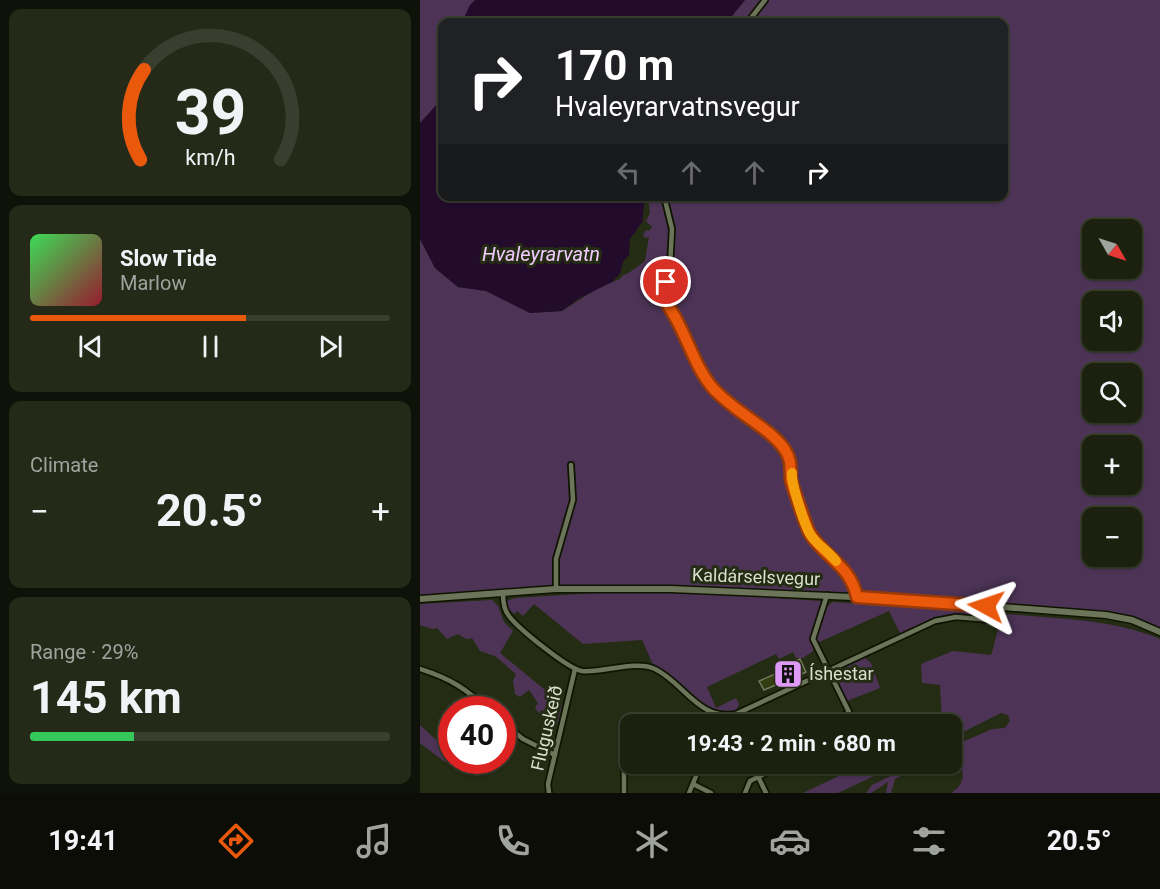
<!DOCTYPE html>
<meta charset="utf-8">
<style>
:root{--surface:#1c210f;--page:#252918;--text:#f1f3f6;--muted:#a0a39e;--line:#3a3e2f;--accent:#ea580c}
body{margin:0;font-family:Roboto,sans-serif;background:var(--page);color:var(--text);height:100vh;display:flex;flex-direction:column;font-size:22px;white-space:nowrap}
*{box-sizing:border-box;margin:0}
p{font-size:20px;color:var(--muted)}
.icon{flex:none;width:33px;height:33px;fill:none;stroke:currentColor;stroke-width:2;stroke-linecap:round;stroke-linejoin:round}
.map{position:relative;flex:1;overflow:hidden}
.sheet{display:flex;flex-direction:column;gap:9px;padding:9px;background:#0f1208;width:420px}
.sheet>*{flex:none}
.hud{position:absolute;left:18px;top:18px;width:570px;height:183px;border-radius:12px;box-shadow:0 2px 4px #0004,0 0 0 2px var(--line);background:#202124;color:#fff;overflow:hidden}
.needle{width:39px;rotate:129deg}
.controls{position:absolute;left:662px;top:219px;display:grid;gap:12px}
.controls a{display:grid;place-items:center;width:60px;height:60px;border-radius:12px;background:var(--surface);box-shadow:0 2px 4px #0004,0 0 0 2px var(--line);font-size:30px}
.speed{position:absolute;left:18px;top:696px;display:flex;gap:12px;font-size:30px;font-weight:700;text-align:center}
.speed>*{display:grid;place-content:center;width:78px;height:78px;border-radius:50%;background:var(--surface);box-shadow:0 2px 4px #0004,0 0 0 2px var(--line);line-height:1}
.speed .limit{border:9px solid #d22;background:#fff;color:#111}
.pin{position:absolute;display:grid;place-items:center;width:51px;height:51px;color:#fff;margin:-26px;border:3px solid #fff;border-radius:50%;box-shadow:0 2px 6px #0007}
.me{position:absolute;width:66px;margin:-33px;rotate:275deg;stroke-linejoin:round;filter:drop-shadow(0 0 4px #0008)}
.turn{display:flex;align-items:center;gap:21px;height:126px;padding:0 18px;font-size:27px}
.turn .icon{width:78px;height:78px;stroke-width:2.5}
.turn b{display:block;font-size:42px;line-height:51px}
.lanes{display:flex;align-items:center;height:57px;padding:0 18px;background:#0003;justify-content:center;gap:30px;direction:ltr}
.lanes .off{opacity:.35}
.big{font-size:45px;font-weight:700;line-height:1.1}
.sheet .card{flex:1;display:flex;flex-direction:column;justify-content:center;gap:9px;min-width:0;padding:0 21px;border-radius:12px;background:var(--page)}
.sheet .dial{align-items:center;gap:0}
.dial svg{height:156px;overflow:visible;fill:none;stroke:var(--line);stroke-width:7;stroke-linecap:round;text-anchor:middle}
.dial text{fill:var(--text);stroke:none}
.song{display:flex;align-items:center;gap:18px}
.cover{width:72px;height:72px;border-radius:9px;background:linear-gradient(135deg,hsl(130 70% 55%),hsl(350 70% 35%))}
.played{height:6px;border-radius:3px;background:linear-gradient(90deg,var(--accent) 60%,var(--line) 60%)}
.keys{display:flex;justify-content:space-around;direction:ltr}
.heat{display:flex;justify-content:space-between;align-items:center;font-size:33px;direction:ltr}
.charge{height:9px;border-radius:4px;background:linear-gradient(90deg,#34c759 29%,var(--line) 0)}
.trip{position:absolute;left:200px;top:714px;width:342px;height:60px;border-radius:12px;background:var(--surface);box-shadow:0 2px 4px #0004,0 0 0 2px var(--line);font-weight:700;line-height:60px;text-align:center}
.menu{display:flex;height:96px;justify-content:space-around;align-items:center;background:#0b0d06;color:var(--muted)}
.menu .icon{width:42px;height:42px}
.menu .selected{color:var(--accent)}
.menu b{font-size:27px;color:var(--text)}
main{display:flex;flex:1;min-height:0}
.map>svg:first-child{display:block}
.green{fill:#4d3457;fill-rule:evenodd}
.water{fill:#230b2c}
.building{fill:#333d11;stroke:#70795d;stroke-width:1.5}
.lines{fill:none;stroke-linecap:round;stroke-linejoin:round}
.street-casing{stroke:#0f1400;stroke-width:8}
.secondary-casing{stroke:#0f1400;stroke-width:9}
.street{stroke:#6c7459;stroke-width:4.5}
.secondary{stroke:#6c7459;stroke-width:6}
.route-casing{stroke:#983908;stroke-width:15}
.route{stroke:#ea580c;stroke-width:10}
.slow{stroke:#f59e0b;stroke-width:10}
.labels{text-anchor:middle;stroke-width:6;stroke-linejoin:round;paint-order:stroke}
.street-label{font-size:18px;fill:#dadfd0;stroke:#252c14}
.poi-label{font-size:18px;fill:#dadfd0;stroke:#252c14;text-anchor:start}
.water-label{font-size:20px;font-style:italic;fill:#f0ccfe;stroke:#252c14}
</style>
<main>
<section class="sheet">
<div class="card dial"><svg viewBox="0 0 100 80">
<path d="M14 69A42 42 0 1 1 86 69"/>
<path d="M14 69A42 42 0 0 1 16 23" stroke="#ea580c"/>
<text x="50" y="56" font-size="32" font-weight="700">39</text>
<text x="50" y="72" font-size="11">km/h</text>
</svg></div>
<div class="card">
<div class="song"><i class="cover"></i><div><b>Slow Tide</b><p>Marlow</p></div></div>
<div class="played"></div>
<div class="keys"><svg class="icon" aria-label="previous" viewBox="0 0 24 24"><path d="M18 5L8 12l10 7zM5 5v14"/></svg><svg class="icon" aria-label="pause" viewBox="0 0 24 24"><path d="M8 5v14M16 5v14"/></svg><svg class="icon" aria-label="next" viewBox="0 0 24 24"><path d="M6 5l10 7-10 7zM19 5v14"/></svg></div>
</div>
<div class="card"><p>Climate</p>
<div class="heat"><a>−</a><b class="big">20.5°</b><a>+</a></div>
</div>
<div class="card"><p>Range · 29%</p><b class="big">145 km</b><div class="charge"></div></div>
</section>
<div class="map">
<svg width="740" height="793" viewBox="0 0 740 793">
<rect width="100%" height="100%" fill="#252c14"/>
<g class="green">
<polygon points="0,0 55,0 42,22 22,22 22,99 0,123"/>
<path d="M325,0H740V634L713,624L676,618L441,598L431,592V597L239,586L148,589L139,587L138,581L124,590L0,600V239L15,268L38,287L66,291L110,313L142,311L178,288L200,279L202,276L210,272L225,261L229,237L225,238L223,235L226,230L229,231L232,227L226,221L230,213L228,197L584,196V22H307ZM672,230H711V268H672ZM672,302H711V340H672ZM672,374H711V412H672ZM672,446H711V484H672ZM672,518H711V556H672Z"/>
<path d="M193,592L283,593L401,601L403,604L393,629V651L383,658H376L373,652L359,659L356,654L287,687L296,708L316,698L319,704C315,717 301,713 291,711L236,671L222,640L163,644L114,604L103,616L97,611L94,614L85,605V601L96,598Z"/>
<polygon points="72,600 78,606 84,622 93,631 80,653 142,704 139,721 134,728 130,727 130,720 121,716 115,708 118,703 109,690 100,697 95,694 93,681 96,674 75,656 60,651 52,638 46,639 38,634 27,639 17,628 12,629 0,625 0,604"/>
<path d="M413,602L572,613L574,617L571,619H522L481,635L469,611L397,643C394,632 402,607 413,602Z"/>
<path d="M587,614C638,619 692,619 740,639V793H531C548,783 545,766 531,755V747L572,729L585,728L590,721L588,715L581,713L531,738V724H522L520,685L502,683L501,664L533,651L571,655C576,644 577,620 587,614Z"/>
<polygon points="445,658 451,663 460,688 427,701 423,700 412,673"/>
<polygon points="0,725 26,749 31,743 31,756 25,762 0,743"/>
<polygon points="444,764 479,764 418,793 383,793"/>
<polygon points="496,764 507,764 475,779 471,793 466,793 468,782 451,793 446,793 452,785"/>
</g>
<g class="water">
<polygon points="55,0 325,0 307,22 42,22 50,5"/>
<path d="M22,99V196L225,197C225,206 222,212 223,221L210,239L209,255L203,262L200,274L192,282L158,299L142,311L110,313L66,291L38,287L15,268L0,239V123Z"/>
</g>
<polygon class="building" points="380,659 386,672 344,690 339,681 369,668 368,665"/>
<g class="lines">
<g class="street-casing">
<g id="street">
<polyline points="328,22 345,0"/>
<polyline points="244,196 252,229 250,267 245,291 249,307 293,389 364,448 370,458 371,481 387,530 400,546 426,572 435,587 437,597"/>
<polyline points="136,589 136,559 153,500 151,465"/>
<path d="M83,594C83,602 84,610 89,616C98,628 148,669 162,671C183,673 216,660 235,669C264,683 279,721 316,714L515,621L536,617L571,620L575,618L580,608"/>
<polyline points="407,595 393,639 429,712 411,724"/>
<path d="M0,669C31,679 45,688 69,710"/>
<polyline points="82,722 103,739 135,755"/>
<polyline points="332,764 346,793"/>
<polyline points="273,784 291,793"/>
<polyline points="129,793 128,784 155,669"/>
<polyline points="204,793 204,735"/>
<polyline points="269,793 281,764"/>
<polyline points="325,793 330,781 364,764"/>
</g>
</g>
<g class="secondary-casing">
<polyline id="secondary" points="0,599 136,589 251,589 477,599 686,615 712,620 740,632"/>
</g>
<use href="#street" class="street"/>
<use href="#secondary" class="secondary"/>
</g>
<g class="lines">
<g class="route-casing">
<path id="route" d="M246,282L245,296L249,307C266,332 273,364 292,387C311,410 352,429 365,450C372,460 370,469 371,480C372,485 387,528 389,532C404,558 430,564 437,597L566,606"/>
</g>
<use href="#route" class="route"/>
<path class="slow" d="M372,473C371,483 385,528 392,537C399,546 409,552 416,561"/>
</g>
<defs>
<g id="building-square" transform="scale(1.5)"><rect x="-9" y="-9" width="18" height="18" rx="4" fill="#dc99f5" stroke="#252c14"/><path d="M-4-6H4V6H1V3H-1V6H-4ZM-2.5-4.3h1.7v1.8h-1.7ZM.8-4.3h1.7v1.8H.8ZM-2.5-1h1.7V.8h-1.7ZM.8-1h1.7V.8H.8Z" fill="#111"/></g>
</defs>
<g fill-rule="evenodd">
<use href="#building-square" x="368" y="674"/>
</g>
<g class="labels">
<g class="street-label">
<text transform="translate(336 577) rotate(2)" y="6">Kaldárselsvegur</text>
<text transform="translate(127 728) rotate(-77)" y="6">Fluguskeið</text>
</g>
<g class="poi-label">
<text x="389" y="680">Íshestar</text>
</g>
<g class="water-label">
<text x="121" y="261">Hvaleyrarvatn</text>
</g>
</g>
</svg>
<div class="controls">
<a><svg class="needle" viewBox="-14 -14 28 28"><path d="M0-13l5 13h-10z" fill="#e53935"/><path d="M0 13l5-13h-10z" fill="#a0a39e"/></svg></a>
<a><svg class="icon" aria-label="sound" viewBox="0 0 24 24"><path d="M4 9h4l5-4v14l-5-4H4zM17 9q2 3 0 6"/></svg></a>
<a><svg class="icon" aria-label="search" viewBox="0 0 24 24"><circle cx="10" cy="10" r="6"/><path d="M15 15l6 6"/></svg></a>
<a>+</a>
<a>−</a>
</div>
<div class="speed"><div class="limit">40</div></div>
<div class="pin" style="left:246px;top:282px;background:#d93025"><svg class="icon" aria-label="arrive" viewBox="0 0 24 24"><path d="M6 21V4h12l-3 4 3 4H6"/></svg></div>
<svg class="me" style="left:566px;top:606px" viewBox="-20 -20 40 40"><path d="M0-17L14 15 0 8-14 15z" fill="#ea580c" stroke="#fff" stroke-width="4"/></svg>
<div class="trip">19:43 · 2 min · 680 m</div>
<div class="hud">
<div class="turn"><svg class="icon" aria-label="right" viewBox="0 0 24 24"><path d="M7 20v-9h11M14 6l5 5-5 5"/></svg><div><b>170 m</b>Hvaleyrarvatnsvegur</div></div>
<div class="lanes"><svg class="icon off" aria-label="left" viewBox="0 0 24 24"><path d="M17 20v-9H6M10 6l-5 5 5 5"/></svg><svg class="icon off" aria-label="ahead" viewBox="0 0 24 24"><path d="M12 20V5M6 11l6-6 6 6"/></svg><svg class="icon off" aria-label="ahead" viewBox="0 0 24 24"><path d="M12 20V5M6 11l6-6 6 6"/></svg><svg class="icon" aria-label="right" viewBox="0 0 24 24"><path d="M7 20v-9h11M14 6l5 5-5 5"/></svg></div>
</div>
</div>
</main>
<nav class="menu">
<b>19:41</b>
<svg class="icon selected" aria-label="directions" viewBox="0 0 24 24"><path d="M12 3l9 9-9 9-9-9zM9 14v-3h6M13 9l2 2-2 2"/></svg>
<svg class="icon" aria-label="music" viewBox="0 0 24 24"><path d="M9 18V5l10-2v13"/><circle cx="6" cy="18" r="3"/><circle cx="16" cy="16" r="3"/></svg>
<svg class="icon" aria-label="phone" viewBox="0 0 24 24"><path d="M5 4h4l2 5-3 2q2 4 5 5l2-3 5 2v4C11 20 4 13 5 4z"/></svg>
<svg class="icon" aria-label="climate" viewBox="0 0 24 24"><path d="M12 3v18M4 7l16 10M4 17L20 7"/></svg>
<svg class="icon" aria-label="car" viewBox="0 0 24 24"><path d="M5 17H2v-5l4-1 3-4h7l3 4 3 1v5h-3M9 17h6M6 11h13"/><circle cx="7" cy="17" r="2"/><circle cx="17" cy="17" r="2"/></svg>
<svg class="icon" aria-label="filters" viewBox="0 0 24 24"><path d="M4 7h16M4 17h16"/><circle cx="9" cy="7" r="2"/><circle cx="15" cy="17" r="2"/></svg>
<b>20.5°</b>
</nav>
